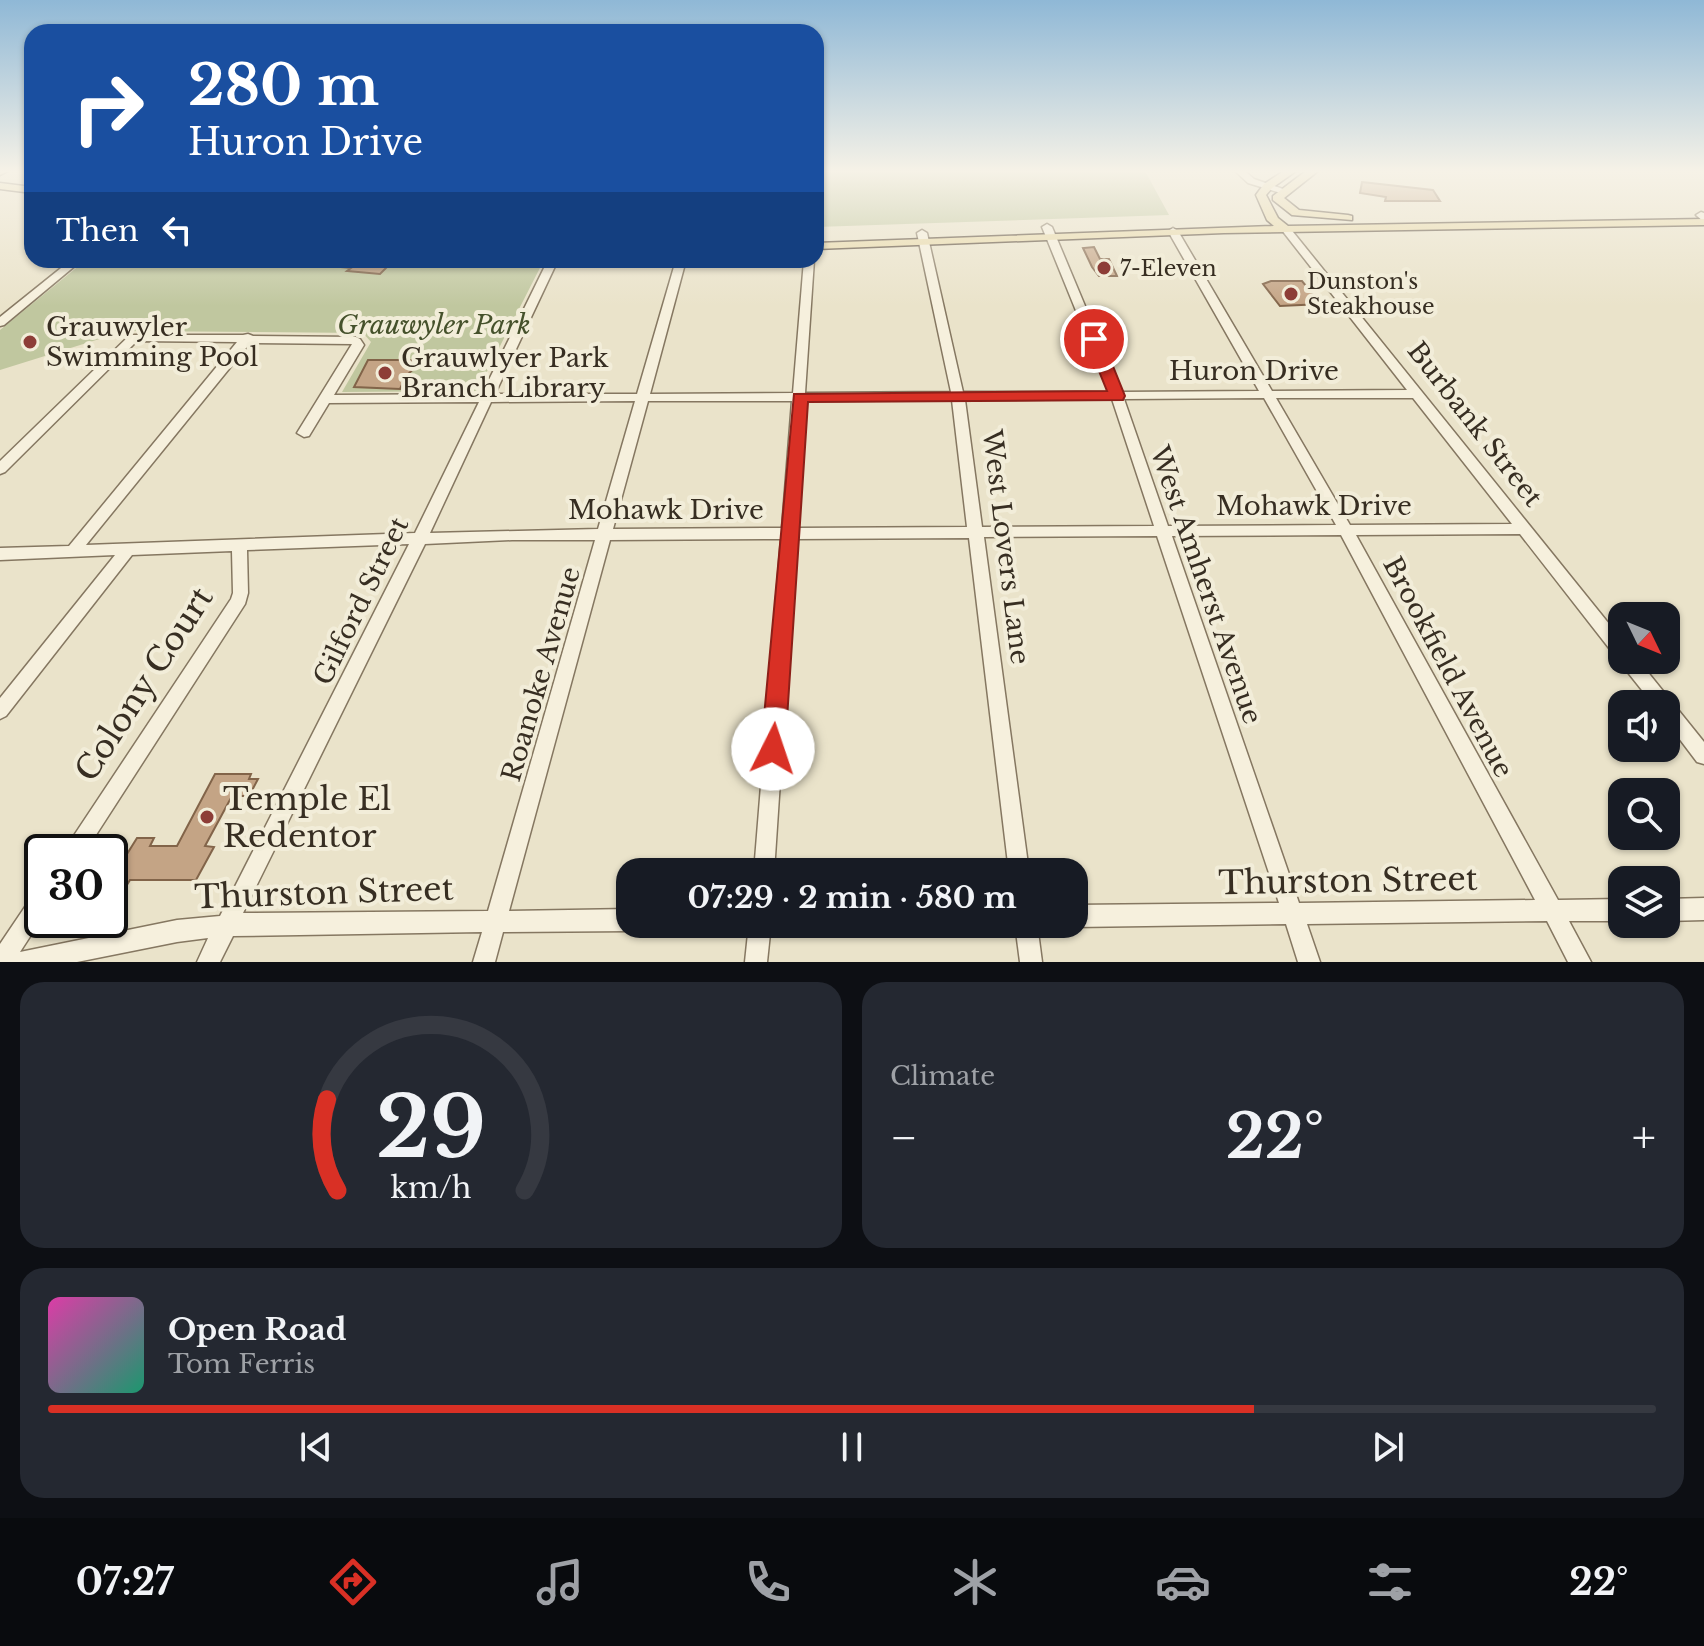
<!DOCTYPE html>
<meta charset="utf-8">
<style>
:root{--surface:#171b24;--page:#242831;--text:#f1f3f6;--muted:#9ea1a6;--line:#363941;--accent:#d93025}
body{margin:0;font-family:"Libre Baskerville",serif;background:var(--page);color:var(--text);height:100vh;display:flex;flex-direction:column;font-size:30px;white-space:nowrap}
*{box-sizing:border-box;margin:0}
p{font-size:26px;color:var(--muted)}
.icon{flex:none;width:44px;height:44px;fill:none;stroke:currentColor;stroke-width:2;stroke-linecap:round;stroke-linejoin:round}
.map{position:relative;height:962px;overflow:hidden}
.panel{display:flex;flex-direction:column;gap:20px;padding:20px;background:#0d0f14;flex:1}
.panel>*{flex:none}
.top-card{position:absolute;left:24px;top:24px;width:800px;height:244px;border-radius:24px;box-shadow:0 2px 6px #0004;background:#1a4fa0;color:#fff;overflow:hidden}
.needle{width:52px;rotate:133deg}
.fabs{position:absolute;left:1608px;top:602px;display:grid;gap:16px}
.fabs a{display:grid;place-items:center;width:72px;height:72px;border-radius:16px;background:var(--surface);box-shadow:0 2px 6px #0004;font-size:40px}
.speed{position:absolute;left:24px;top:834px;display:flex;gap:16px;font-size:40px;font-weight:700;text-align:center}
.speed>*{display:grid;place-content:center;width:104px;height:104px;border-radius:50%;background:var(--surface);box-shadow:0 2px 6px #0004;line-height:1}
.speed .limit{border:4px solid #111;border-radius:12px;background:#fff;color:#111}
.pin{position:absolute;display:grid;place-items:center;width:68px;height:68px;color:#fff;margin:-34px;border:4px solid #fff;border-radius:50%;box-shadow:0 2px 8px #0007}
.me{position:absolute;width:88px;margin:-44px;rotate:4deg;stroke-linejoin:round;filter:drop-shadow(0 0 6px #0008)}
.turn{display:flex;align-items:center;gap:28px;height:168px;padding:0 32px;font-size:36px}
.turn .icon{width:104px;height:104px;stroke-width:2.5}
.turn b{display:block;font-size:56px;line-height:68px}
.then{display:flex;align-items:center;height:76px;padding:0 32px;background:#0003;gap:16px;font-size:30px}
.big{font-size:60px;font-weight:700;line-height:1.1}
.panel .tile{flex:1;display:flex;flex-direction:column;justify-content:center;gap:12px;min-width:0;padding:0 28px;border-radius:24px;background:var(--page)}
.panel .dial{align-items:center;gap:0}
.dial svg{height:208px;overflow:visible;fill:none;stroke:var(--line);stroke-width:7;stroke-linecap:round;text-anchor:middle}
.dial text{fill:var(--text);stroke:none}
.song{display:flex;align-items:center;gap:24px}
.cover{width:96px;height:96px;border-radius:12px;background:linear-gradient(135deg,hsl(320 70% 55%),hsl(160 70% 35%))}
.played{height:8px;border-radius:4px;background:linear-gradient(90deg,var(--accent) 75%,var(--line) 75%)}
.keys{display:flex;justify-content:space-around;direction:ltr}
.heat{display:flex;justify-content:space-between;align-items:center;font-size:44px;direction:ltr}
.panel .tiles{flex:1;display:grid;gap:20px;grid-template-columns:1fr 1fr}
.tile:last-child{grid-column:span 2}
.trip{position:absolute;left:616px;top:858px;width:472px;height:80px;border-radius:24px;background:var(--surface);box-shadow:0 2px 6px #0004;font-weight:700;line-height:80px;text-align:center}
.menu{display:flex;height:128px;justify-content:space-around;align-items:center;background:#090b0e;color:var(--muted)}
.menu .icon{width:56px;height:56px}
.menu .selected{color:var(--accent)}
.menu b{font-size:36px;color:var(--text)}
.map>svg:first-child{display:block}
.green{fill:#c0c79f}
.building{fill:#c4a485;stroke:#826449;stroke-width:2}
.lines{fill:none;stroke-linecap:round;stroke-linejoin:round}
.minor-casing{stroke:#857761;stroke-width:3}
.major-casing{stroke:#544534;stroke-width:3}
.minor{fill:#f6f0dd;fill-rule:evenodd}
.major{fill:#e8d9a7;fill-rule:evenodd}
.route{fill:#d93025;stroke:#8d1f18;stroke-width:2}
.poi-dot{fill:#8d3d37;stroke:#f2edd9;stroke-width:3}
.labels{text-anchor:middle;stroke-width:8;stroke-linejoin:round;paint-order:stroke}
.far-poi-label{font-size:22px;fill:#372e22;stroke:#f2edd9;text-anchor:start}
.park-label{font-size:26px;font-style:italic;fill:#45512b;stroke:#f2edd9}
.poi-label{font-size:26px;fill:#372e22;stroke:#f2edd9;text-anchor:start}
.street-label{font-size:26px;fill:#372e22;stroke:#f2edd9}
.near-street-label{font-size:32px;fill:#372e22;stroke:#f2edd9}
.near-poi-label{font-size:32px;fill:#372e22;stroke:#f2edd9;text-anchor:start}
</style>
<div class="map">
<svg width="1704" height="962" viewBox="0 0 1704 962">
<rect width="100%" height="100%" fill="#eae3ca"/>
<g class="green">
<polygon points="816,171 1145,171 1169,215 816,227"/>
<polygon points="86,260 544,260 477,391 342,392 371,342 363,333 125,331 0,370 0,330"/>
</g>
<g class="building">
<polygon points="1362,182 1433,190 1440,201 1385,201 1386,197 1360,193"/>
<polygon points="1094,247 1100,259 1109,259 1117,276 1099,276 1092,267 1083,248"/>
<polygon points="331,260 394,260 380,274 347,271 351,268 331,266"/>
<polygon points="1271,281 1302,281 1321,304 1280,306 1263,284"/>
<polygon points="368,360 410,360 420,363 406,376 400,389 354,387"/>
<polygon points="215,774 251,774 249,779 258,779 249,796 232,796 205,846 214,847 196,880 130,880 125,888 110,888 117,871 110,868 119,854 127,854 137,838 154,838 150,846 177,846"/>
</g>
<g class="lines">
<g class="minor-casing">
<g id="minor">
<polygon points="1235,171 1245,171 1254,179 1289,191 1284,194 1248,183"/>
<polygon points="1701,212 1704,213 1704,222 1696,215"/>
<path d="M1047,224L1052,227L1121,392L1259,391L1168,231L1173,228L1178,231L1272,391L1407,390L1281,229L1289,227L1622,640V660H1638L1704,742V764L1697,762L1666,721V704H1653L1622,665L1620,658L1616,657L1520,534L1356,535L1558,900L1622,899V921H1569L1591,962H1568L1547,921L1307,924L1320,962H1298L1286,924L1074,927L1068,924H1074V905L1279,903L1157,536L984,537L1029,872H1009L969,538L796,539L774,872H754L781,539L610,540L509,911L630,909V924H639L638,928L630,931L503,932L495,962H473L482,932L233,936L220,962H197L208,938L177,942L77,962H0V944L35,892L42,889V918L20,952L177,920L220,916L409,544L247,550L248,593L245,604L85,852H63L231,599L233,593L232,551L132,555L6,716L0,719V698L115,555L0,560V548L69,546L237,342L137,341L5,472L0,474V461L130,335H243L248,334L253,336L356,337L360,339L364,345L334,395L482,394L548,260H558L495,394H637L676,260H686L650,394L793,393L804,260H814L805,393L951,392L917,233L922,230L927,233L963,392H1109L1042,227ZM250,343L352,344L297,433L304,437L309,436L329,403L479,402L415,533L86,545ZM1264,398L1336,525L1168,526L1124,399ZM1276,398H1413L1512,524L1350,525ZM1112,399L1154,526L982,527L965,400ZM952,400L967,527L797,528L805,401ZM635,401L598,529L430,533L491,402ZM648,401H792L782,528L613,529ZM1341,535L1535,900L1299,903L1172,536ZM512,540H595L488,911L243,913L425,544Z"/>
<polygon points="71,260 82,260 4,325 0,326 0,317"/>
<polygon points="1704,898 1704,920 1666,921 1666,899"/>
<polygon points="749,924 771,924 767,962 745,962"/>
<polygon points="1015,924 1037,924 1042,962 1020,962"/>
</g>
</g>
<g class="major-casing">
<g id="major">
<polygon points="0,171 8,171 0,175"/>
<polygon points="1284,171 1296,171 1272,188 1266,195 1278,218 1288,226 1704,219 1704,225 1224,233 816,249 816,243 1274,226 1267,220 1256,195 1264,184"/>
<polygon points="1306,171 1318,171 1284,198 1299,210 1348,215 1352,216 1352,220 1292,215 1273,200 1273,196"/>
<polygon points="0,183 32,187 32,193 0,189"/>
</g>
</g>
<use href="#minor" class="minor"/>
<use href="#major" class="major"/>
</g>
<linearGradient id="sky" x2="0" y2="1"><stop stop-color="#8fb8d6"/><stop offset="0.56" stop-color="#f6f2e7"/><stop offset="1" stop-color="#f6f2e7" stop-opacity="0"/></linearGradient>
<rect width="1704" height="306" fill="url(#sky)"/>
<polygon class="route" points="1089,335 1102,339 1125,396 1123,400 808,402 785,749 781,756 773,760 765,756 761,749 794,394 1107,391 1086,339"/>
<g class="poi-dot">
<circle cx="1104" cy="268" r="8"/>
<circle cx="1291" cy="294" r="8"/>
<circle cx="30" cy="342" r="8"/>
<circle cx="385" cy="373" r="8"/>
<circle cx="207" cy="817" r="8"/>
</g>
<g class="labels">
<g class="far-poi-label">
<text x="1120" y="276">7-Eleven</text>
<text x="1307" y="289">Dunston's<tspan x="1307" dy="25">Steakhouse</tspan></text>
</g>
<g class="park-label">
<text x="434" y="334">Grauwyler Park</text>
</g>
<g class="poi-label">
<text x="46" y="336">Grauwyler<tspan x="46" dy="30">Swimming Pool</tspan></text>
<text x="401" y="367">Grauwlyer Park<tspan x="401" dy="30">Branch Library</tspan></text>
</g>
<g class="street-label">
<text x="1254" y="380">Huron Drive</text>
<text transform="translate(1475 424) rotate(52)" y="9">Burbank Street</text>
<text x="1314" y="515">Mohawk Drive</text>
<text x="666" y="519">Mohawk Drive</text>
<text transform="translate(1006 547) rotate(83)" y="9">West Lovers Lane</text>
<text transform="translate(1206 585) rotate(71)" y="9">West Amherst Avenue</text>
<text transform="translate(361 601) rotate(-64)" y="9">Gilford Street</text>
<text transform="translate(1448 667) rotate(62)" y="9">Brookfield Avenue</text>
<text transform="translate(541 674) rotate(-74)" y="9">Roanoke Avenue</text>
</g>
<g class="near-street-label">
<text transform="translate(144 684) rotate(-57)" y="11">Colony Court</text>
<text transform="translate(1348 881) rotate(-1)" y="11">Thurston Street</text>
<text transform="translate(324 893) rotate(-2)" y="11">Thurston Street</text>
</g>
<g class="near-poi-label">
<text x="223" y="810">Temple El<tspan x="223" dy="37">Redentor</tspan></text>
</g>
</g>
</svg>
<div class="fabs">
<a><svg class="needle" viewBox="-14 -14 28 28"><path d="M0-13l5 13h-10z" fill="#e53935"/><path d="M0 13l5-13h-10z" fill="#9ea1a6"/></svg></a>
<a><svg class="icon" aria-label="sound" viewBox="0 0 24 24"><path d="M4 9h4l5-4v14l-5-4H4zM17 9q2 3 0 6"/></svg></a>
<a><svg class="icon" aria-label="search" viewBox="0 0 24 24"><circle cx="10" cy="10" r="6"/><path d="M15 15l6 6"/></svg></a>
<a><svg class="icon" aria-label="layers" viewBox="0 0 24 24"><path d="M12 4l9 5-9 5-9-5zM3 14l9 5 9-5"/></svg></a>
</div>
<div class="speed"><div class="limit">30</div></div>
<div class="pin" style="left:1094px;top:339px;background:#d93025"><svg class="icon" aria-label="arrive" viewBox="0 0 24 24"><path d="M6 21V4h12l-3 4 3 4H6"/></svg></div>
<svg class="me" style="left:773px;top:749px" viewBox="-20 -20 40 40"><circle r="19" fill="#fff"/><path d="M0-13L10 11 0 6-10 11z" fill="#d93025"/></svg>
<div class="trip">07:29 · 2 min · 580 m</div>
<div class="top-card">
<div class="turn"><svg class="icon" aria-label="right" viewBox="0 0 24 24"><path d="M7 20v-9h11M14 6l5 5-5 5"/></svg><div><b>280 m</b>Huron Drive</div></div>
<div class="then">Then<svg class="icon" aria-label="left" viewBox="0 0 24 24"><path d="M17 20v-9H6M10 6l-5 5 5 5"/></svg></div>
</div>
</div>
<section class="panel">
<div class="tiles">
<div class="tile dial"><svg viewBox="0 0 100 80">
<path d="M14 69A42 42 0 1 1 86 69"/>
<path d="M14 69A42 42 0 0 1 10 34" stroke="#d93025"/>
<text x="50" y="56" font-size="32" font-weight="700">29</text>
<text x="50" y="72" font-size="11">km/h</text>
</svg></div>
<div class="tile"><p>Climate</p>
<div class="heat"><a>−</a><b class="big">22°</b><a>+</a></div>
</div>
<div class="tile">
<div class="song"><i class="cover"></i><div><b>Open Road</b><p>Tom Ferris</p></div></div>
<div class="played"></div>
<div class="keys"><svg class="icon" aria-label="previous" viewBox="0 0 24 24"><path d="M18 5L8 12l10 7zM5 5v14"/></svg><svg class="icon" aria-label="pause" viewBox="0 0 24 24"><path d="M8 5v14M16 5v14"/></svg><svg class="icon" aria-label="next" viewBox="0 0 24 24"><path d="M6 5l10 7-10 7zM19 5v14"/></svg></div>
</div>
</div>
</section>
<nav class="menu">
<b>07:27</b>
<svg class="icon selected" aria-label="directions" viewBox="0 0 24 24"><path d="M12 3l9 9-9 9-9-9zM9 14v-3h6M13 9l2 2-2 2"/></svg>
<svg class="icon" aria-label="music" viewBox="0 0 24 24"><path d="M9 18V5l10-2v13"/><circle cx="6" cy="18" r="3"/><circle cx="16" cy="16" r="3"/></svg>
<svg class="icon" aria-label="phone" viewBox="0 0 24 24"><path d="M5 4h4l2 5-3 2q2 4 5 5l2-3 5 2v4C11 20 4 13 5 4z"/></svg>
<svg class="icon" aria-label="climate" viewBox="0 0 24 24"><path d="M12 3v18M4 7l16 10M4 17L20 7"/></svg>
<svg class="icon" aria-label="car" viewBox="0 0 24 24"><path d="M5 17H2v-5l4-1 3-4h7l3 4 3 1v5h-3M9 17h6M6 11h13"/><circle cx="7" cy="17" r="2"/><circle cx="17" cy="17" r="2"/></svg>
<svg class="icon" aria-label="filters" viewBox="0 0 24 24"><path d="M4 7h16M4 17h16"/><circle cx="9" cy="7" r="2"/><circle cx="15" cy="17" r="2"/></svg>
<b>22°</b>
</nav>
